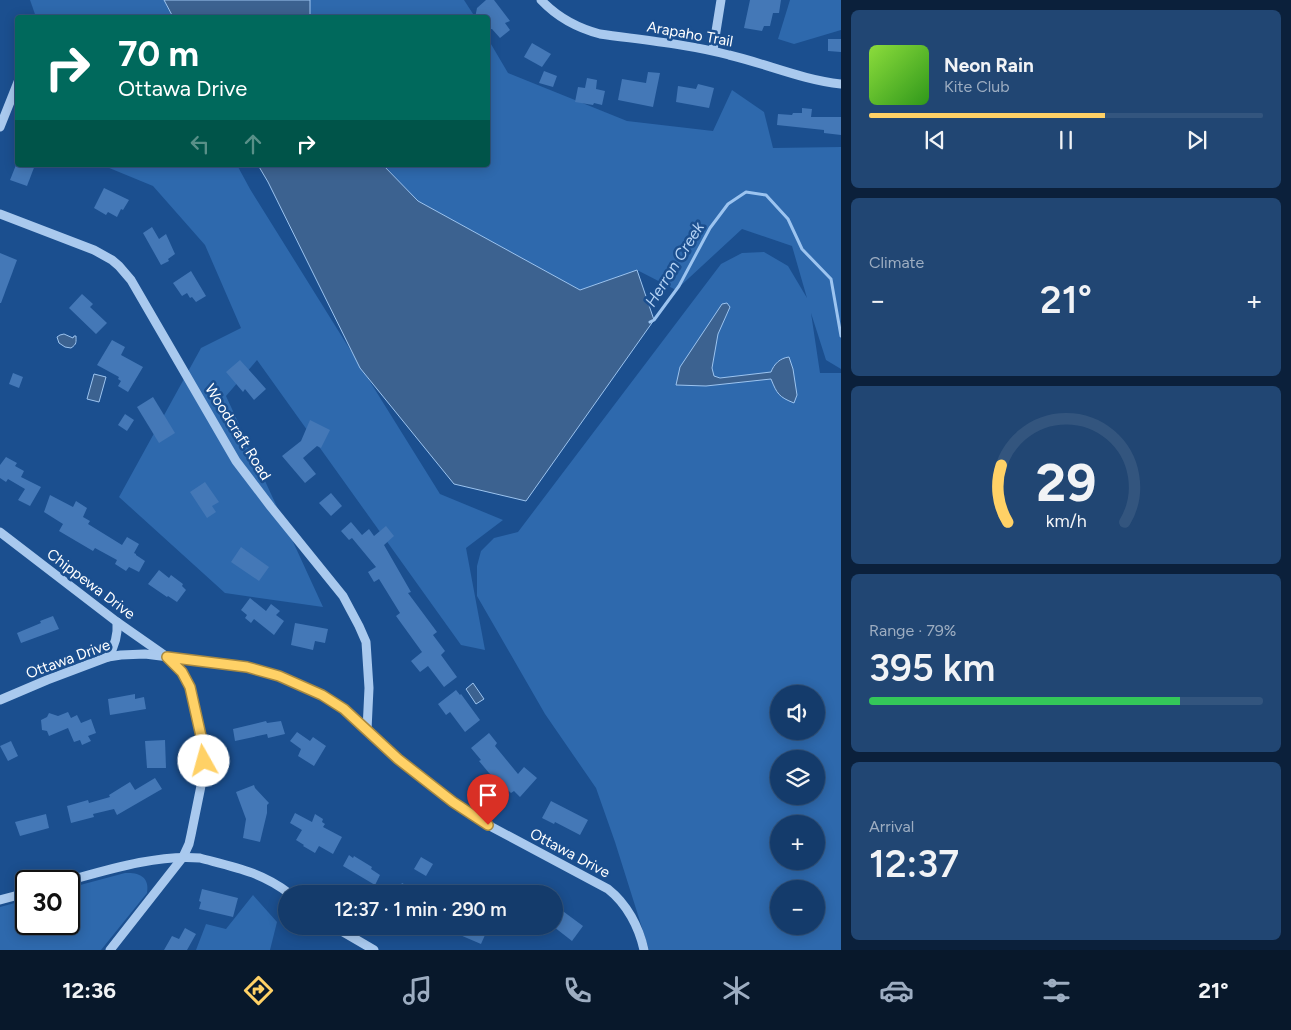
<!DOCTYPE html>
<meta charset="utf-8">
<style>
:root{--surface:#143b6b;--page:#214673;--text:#f1f3f6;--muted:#9dadc1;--line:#33557e;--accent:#ffd166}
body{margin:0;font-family:Figtree,sans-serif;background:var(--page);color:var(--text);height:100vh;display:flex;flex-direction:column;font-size:19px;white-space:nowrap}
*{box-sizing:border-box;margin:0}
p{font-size:16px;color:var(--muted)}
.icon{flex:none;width:28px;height:28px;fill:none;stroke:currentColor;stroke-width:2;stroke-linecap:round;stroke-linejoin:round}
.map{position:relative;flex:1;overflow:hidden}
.sheet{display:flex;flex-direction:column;gap:10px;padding:10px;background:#0b203b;width:450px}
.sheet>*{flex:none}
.hud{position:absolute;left:15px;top:15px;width:475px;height:152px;border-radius:5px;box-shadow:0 2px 12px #0003,0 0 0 1px var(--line);background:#00695c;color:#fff;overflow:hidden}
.buttons{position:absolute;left:770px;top:685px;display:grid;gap:10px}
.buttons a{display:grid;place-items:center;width:55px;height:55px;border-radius:50%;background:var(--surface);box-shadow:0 2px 12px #0003,0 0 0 1px var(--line);font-size:25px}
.speed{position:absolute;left:15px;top:870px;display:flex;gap:10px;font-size:25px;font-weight:700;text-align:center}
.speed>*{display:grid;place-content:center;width:65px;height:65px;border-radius:50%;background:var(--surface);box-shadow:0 2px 12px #0003,0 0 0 1px var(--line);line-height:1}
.speed .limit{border:2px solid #111;border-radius:8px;background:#fff;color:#111}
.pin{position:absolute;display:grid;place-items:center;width:42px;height:42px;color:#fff;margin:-51px -21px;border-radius:50% 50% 50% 0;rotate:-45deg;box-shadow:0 0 5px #0007}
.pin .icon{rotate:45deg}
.me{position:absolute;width:55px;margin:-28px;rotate:353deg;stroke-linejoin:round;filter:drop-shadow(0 0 4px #0008)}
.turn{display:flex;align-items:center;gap:18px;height:105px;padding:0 20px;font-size:22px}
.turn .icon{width:65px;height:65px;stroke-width:2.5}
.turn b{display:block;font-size:35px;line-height:42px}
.lanes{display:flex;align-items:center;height:48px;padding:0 20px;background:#0003;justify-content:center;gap:25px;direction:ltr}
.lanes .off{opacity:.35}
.big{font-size:38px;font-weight:600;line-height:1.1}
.sheet .tile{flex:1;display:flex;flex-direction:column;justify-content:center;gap:8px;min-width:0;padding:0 18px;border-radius:8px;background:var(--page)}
.sheet .dial{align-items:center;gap:0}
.dial svg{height:130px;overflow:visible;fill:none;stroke:var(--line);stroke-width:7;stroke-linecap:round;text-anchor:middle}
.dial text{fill:var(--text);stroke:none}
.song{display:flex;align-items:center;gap:15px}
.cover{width:60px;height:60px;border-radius:8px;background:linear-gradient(135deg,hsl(90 70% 55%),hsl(110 70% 35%))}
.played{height:5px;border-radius:2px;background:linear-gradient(90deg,var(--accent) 60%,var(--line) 60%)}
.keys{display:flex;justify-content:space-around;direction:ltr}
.heat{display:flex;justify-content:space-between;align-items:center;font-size:28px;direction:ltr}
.charge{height:8px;border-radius:4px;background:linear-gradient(90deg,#34c759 79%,var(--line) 0)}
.trip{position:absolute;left:278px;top:885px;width:285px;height:50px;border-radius:25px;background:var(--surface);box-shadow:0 2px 12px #0003,0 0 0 1px var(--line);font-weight:600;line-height:50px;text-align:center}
.menu{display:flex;height:80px;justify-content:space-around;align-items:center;background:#08182b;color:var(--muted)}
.menu .icon{width:35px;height:35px}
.menu .active{color:var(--accent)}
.menu b{font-size:22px;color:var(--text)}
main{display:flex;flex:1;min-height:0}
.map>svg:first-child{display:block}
.green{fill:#2e69ad;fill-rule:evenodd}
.water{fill:#3c6290;stroke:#9cc4f0}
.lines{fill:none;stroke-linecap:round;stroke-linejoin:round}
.stream{stroke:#9cc4f0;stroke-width:3}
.building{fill:#4478b7}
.minor{stroke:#a9c9ee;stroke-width:9}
.route-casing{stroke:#a68842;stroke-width:12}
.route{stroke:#ffd166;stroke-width:9}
.labels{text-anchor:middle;stroke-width:5;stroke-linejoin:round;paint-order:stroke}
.street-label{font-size:15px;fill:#fff;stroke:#1b4f8f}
.water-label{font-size:16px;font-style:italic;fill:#b5d3f5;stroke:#1b4f8f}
</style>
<main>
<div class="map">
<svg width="841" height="950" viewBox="0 0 841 950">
<rect width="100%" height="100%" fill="#1b4f8f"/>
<g class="green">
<polygon points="30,0 164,0 173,17 36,17"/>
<polygon points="310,0 464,0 475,17 310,17"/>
<polygon points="790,0 841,0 841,30 794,44 778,39"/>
<path d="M488,39L508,73L627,121L713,131L732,90L764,112L773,148L841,147V369L826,360L811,313L820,373H841V950H649L615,842L596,788L545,714L477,596V566L481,551L494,538L518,532L721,264L742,253L764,252L788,266L807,298L792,246L742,229L676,290L637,270L580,290L418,201L383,165H488ZM779,694H816V731H779ZM779,759H816V796H779ZM779,824H816V861H779ZM779,889H816V926H779Z"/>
<polygon points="102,165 237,165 250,189 440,494 503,520 466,548 485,650 461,645 257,360 226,396 323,607 225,593 119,497 201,348 241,328 205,245 153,186"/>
<path d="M125,873C139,872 150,877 147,893L101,950H0V907L26,900V924H69V888Z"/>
<polygon points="253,895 277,922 270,950 196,950 206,924 226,929"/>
</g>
<g class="water">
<polygon points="164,0 310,0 310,17 173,17"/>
<polygon points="258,165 383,165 418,201 580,290 637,270 654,320 526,501 454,484 360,368 268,182"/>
<path d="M727,303L730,307L718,334L712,368L714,376L720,378L771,372C774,364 780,358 789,357L793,369L797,395L794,403C779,397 777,394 771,379L706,386L676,385L680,367L722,304Z"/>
<path d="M64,334L73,338L74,336H76C76,342 77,344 71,348L65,347L59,343L57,337L60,335Z"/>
<polygon points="94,374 106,377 99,402 87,399"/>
<polygon points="473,683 484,699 476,704 466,689"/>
</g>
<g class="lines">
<polyline class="stream" points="650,322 654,320 679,286 710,228 728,204 746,192 766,195 788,219 802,249 831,279 841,336"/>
</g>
<g class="building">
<polygon points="486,0 494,0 510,21 505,23 510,30 500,38 492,29 488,29 488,18 475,18 477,8"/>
<polygon points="750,0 781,0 779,13 773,13 770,26 764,26 762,31 744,28"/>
<polygon points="828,39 841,39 841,52 828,51"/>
<polygon points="532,43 551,54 542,67 524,57"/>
<polygon points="544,71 557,76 553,87 539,83"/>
<polygon points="648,72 660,73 653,107 618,100 622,79 646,83"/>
<polygon points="587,78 597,80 596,89 605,91 602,105 594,103 593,105 575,102 578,87 585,88"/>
<polygon points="698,84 714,88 709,108 676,102 678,86 696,89"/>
<polygon points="802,108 812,109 811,117 841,117 841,135 824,133 824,130 777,125 778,114 792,115 793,113 802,113"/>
<polygon points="16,165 35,165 27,186 10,180"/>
<polygon points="104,188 129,200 123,210 121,209 117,217 108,212 106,215 94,208"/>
<polygon points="152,227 159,239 166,234 175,254 168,259 169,261 161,265 143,233"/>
<polygon points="0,253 17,260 1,303 0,303"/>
<polygon points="191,271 206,296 196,302 192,297 190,298 187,293 182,296 173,283"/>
<polygon points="82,294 93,304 90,307 107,323 96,334 69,308"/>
<polygon points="112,340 125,347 121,355 143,367 128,392 118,386 121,381 118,379 119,377 97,365"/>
<polygon points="240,360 266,389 254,400 245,389 243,392 226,372"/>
<polygon points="13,373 23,377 19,388 9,384"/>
<polygon points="153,397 175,433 159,443 137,407"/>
<polygon points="125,414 134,420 127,431 118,425"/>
<polygon points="310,420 330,430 321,448 317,446 303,458 316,474 305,483 282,456 301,441"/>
<polygon points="6,457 17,463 15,466 24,471 21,477 41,487 30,506 18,500 25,489 8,479 6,482 0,478 0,465"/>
<polygon points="205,482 219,502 212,506 216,512 207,518 190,492"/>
<polygon points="331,493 342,506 331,516 319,503"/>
<polygon points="50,495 73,507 76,501 87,508 83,517 90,521 88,524 122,545 127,537 139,544 134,553 136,554 136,555 145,561 139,572 129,567 126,571 115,564 117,560 95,548 93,551 59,531 63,524 44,512"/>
<polygon points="351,522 362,535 369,529 374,536 386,526 394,536 384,545 411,592 408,593 437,632 433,635 445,651 441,655 457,677 444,687 428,666 420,672 411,661 422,652 396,616 400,613 379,579 374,582 368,572 376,567 352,538 349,540 341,531"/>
<polygon points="241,547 269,567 259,581 231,562"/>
<polygon points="159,570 169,578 171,575 183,584 182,586 186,590 177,602 168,596 167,597 148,584"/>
<polygon points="250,598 266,611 271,604 280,611 276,615 284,621 274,635 254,619 251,623 245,618 247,615 241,610"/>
<polygon points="53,616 59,629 21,643 17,633 41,623 40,621"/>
<polygon points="295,623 328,629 325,643 315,641 313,650 291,645"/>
<polygon points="456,690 460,695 461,694 480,720 465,732 450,712 446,715 438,704"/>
<polygon points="135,694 135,699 144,697 146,709 110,715 108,699"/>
<polygon points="68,712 71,718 77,715 81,723 91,719 96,733 88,736 91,741 82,745 80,740 74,742 68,728 49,736 47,731 42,730 41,720 47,717 49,713 58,716"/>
<polygon points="266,721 267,723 281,721 285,734 268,738 267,734 235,741 233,729"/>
<polygon points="297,732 310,741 313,737 326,746 314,766 298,756 301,749 290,741"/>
<polygon points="489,733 497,743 495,746 518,774 524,767 537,778 520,797 514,791 511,793 489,773 479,761 481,760 471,748"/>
<polygon points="165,740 166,768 147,768 145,741"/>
<polygon points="11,741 18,756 8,761 0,746"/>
<polygon points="155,778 162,789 117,815 114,809 93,814 94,817 71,823 67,806 88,800 89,803 110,797 109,795 130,782 135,790"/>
<polygon points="254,785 255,788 269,803 267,805 267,813 260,842 243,838 246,819 236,792"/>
<polygon points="551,801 588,820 580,835 555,822 554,824 542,818"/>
<polygon points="295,813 312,822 315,814 323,819 322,822 325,824 323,827 342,837 333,854 319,846 315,853 303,846 304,845 296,840 302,830 290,823"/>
<polygon points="46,814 49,828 20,836 15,822"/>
<polygon points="349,855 353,858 354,856 372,867 371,869 380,875 375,885 343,866"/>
<polygon points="421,857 433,864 426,876 414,869"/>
<polygon points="402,883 421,894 396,894"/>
<polygon points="202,889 238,898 233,917 199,909 201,902 199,901"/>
<polygon points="560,909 583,926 572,941 554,927 554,918"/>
<polygon points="439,926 489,926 481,944"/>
<polygon points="185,928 196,934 187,950 164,950 172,936 179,939"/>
</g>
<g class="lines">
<g class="minor">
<path d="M541,0C558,18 577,28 600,34C643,40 687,44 729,55C767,64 803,80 841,84"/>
<polyline points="713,50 721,0"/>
<polyline points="0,127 18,82"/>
<polyline points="0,214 94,250 112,260 119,266 131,280 236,461 271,507 343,596 359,626 366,642 369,688 367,730"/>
<polyline points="0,532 117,622 167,657 175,664 186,679 190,687 203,745 204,761 202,781 191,835 189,844 183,857 110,950"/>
<path d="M108,657C115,646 118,635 117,622"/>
<path d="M0,700L47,680L108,657L121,655L145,654L247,667L279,676L322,695L344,709L398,759L453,802L488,825L608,889C627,904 639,927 644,950"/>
<path d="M67,881C107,870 158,854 200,858C234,867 262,872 290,894"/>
<polyline points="0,900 26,893"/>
<polyline points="333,926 374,950"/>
</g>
</g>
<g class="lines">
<g class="route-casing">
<polyline id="route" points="204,761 203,745 190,687 182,672 167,657 247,667 279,676 322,695 344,709 398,759 453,802 488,825"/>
</g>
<use href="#route" class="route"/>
</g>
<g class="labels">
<g class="street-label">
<text transform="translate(690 34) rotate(10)" y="5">Arapaho Trail</text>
<text transform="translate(238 432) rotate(58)" y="5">Woodcraft Road</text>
<text transform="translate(91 584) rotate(37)" y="5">Chippewa Drive</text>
<text transform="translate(68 659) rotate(-20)" y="5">Ottawa Drive</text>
<text transform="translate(570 853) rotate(28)" y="5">Ottawa Drive</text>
</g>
<g class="water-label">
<text transform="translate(674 264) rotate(-58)" y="6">Herron Creek</text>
</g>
</g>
</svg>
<div class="buttons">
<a><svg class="icon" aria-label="sound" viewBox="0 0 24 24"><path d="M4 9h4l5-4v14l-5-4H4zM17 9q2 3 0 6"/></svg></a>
<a><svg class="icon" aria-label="layers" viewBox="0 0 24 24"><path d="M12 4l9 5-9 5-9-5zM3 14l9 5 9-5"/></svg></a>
<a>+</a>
<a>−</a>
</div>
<div class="speed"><div class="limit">30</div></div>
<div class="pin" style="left:488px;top:825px;background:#d93025"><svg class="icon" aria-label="arrive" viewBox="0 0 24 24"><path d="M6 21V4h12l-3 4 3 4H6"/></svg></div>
<svg class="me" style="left:204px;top:761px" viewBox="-20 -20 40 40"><circle r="19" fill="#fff"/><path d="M0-13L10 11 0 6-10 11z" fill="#ffd166"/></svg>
<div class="trip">12:37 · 1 min · 290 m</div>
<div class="hud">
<div class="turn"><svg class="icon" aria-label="right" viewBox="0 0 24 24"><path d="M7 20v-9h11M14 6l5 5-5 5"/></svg><div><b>70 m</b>Ottawa Drive</div></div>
<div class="lanes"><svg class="icon off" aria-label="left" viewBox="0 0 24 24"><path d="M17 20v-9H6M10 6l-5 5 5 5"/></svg><svg class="icon off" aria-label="ahead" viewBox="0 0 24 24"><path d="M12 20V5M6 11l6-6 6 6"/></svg><svg class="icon" aria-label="right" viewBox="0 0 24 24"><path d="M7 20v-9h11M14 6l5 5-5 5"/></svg></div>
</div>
</div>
<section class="sheet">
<div class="tile">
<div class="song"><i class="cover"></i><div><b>Neon Rain</b><p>Kite Club</p></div></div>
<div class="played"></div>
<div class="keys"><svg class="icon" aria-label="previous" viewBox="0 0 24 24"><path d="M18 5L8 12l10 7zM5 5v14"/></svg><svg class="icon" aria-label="pause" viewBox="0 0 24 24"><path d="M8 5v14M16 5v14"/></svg><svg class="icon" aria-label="next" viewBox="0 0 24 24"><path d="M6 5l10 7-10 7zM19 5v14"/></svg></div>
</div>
<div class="tile"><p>Climate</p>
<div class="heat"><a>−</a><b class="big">21°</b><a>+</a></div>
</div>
<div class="tile dial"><svg viewBox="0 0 100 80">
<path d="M14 69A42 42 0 1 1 86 69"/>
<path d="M14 69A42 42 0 0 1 10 34" stroke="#ffd166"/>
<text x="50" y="56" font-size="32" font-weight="700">29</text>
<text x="50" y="72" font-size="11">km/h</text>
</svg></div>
<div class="tile"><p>Range · 79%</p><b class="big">395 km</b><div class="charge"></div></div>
<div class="tile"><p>Arrival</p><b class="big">12:37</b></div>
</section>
</main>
<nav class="menu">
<b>12:36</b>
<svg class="icon active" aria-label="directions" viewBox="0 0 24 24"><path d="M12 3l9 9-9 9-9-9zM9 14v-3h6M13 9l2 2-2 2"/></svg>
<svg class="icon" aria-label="music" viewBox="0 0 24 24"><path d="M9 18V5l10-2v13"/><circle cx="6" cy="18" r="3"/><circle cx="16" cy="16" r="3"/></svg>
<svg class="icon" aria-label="phone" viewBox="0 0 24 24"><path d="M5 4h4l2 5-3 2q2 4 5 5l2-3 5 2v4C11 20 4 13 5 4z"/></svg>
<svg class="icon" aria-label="climate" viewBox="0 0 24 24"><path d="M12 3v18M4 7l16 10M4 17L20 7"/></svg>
<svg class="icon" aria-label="car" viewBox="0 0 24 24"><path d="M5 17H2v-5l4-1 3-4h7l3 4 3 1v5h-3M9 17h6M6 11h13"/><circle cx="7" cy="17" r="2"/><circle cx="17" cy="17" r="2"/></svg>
<svg class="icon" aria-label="filters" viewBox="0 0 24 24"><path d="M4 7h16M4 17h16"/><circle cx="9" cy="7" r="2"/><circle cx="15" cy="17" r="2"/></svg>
<b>21°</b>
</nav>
